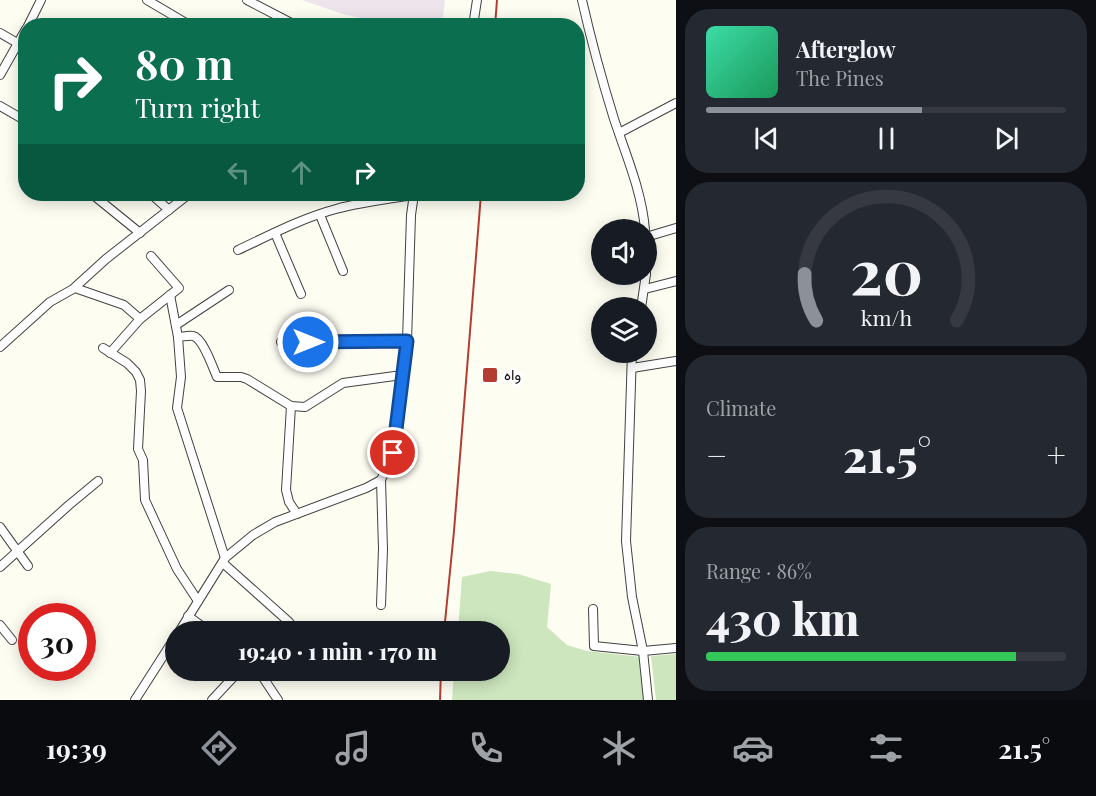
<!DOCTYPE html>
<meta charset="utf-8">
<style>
:root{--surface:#171b24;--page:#242831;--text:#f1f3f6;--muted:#9ea1a6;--line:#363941;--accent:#8c9099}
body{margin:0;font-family:"Playfair Display",Vazirmatn,serif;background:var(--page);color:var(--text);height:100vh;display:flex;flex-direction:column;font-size:22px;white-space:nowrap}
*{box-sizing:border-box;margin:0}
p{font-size:20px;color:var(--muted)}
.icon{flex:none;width:33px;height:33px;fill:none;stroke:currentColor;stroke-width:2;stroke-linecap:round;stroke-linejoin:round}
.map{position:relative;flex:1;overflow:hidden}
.drawer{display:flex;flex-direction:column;gap:9px;padding:9px;background:#0d0f14;width:420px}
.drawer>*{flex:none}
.top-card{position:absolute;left:18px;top:18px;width:567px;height:183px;border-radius:24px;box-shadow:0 3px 15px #0003;background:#0b6e4f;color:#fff;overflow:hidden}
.controls{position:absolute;left:591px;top:219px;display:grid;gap:12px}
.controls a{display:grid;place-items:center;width:66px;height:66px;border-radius:50%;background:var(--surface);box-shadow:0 3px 15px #0003;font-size:30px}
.speed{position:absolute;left:18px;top:603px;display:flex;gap:12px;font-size:30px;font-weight:700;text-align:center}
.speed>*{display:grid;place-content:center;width:78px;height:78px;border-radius:50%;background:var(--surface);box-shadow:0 3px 15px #0003;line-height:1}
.speed .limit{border:9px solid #d22;background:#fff;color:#111}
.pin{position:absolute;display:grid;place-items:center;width:51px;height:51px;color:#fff;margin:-26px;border:3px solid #fff;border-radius:50%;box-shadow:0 2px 6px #0007}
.me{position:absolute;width:66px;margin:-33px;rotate:90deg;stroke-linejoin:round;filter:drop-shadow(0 0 4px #0008)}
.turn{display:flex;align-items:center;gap:21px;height:126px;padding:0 18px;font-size:27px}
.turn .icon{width:78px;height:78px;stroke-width:2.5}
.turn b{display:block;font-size:42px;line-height:51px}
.lanes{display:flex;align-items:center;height:57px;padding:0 18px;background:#0003;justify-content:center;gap:30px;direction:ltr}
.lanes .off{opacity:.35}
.big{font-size:45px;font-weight:800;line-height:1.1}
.drawer .card{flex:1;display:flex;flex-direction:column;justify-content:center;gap:9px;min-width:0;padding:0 21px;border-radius:24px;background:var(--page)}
.drawer .dial{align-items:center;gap:0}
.dial svg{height:156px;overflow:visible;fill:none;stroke:var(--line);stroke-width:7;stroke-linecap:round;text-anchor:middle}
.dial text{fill:var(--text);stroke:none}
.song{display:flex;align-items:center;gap:18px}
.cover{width:72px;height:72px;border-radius:9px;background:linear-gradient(135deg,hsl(160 70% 55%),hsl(150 70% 35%))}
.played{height:6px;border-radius:3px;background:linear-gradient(90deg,var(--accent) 60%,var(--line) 60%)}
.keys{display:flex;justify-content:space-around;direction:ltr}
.heat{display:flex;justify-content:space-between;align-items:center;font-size:33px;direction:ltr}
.charge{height:9px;border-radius:4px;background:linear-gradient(90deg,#34c759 86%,var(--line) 0)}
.trip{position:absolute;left:165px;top:621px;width:345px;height:60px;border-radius:30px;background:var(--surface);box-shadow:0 3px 15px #0003;font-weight:800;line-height:60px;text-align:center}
.tabs{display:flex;height:96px;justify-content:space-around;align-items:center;background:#090b0e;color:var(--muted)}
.tabs .icon{width:42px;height:42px}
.tabs .current{color:var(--accent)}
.tabs b{font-size:27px;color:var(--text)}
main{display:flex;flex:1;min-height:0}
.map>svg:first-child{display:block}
.industrial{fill:#ede4ec}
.green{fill:#cde6be}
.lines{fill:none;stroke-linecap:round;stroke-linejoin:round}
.street-casing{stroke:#424242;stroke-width:10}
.street{stroke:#fff;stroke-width:8}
.rail{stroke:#b43d32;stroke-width:2}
.route-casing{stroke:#114b97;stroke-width:15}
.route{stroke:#1a73e8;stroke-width:10}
.poi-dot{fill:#b43d32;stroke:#fff;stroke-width:2}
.labels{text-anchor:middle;stroke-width:6;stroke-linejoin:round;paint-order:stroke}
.poi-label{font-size:15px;fill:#0f0f0f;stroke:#fff;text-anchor:start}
</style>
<main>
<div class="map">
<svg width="676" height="700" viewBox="0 0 676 700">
<rect width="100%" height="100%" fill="#fefdf2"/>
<polygon class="industrial" points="302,0 445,0 442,25 400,26 346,15"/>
<g class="green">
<polygon points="490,571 518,574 551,584 547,627 567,645 587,651 641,657 645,700 452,700 454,671 500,670 500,632 458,631 462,577"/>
<polygon points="676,654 676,700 656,700 651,656"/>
</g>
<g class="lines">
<g class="street-casing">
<g id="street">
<polyline points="147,0 191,26"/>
<polyline points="247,0 297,26"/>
<path d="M582,0C591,40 602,80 614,119C626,155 642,192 645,230"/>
<polyline points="28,26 41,0"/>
<polyline points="473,26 477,0"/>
<polyline points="0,33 26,48"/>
<polyline points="0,75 26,29"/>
<polyline points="0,106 26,121"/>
<polyline points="619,133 676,103"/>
<polyline points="92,194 140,233"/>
<polyline points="151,194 169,210"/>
<polyline points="320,215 343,271"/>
<polyline points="275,233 301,294"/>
<polyline points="646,237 676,228"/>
<polyline points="646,240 646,274"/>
<path d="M238,250C270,235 302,218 336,209C362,202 388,199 414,195"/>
<polyline points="75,288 124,305 140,319"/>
<polyline points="645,289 676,281"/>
<polyline points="170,295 178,337 181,377 177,408 225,558"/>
<polyline points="641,308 646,274"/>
<polyline points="176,325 229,290"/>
<path d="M178,337C182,337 189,335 193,336C203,338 213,368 217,377H241L247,379L291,406L305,407L343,383L402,375"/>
<polyline points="281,342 407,341"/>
<polyline points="0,347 50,302 73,289 106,259 189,194"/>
<polyline points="103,348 127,363 136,372 140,380 141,391 138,449 143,460 145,500 177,569 198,601"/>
<polyline points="632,352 626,541 632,597 643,651 648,700"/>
<polyline points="110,353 140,319 179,288 151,256"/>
<polyline points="632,368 676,361"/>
<polyline points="291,406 286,490 289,502 297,514"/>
<polyline points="381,480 383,549 381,605"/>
<polyline points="0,527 28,566"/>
<polyline points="223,563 289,622 297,632"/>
<polyline points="0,567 69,505 98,481"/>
<polyline points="593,609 594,646 643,651 676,648"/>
<polyline points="188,616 210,632"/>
<polyline points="0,625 12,640"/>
<polyline points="179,632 225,558 253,535 275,522 366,488 381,480 393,453 407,341 411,215 414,194"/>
<polyline points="258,670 278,700"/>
<polyline points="135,700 176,636"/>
<polyline points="212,700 240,670"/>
</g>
</g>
<use href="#street" class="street"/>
<g class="rail">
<polyline points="495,26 497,0"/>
<polyline points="444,632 454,531 481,194"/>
<polyline points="440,700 441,670"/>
</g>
</g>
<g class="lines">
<g class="route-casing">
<polyline id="route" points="308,342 407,341 393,453"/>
</g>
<use href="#route" class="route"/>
</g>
<rect class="poi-dot" x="482" y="367" width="16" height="16" rx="3"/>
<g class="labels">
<g class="poi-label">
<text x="504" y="380">واہ</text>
</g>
</g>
</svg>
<div class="controls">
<a><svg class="icon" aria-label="sound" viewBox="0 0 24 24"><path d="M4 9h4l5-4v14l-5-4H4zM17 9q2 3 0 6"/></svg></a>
<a><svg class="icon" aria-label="layers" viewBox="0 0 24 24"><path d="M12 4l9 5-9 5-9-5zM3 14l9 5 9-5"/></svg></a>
</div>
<div class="speed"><div class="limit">30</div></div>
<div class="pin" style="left:393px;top:453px;background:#d93025"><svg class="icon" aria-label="arrive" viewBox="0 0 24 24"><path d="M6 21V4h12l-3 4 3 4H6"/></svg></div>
<svg class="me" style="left:308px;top:342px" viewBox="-20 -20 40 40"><circle r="17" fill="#1a73e8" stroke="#fff" stroke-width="3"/><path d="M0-11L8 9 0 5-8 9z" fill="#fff"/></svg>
<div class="trip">19:40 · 1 min · 170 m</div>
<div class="top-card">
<div class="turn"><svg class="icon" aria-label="right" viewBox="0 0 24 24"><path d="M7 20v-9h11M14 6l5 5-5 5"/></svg><div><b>80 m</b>Turn right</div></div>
<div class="lanes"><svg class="icon off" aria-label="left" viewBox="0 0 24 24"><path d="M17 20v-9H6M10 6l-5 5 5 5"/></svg><svg class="icon off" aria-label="ahead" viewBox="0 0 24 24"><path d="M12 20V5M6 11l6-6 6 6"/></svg><svg class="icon" aria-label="right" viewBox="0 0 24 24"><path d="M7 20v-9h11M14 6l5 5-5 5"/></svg></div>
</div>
</div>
<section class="drawer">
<div class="card">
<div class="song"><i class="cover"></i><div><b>Afterglow</b><p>The Pines</p></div></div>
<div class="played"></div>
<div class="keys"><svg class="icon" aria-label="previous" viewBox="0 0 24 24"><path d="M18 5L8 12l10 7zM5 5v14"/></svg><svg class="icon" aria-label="pause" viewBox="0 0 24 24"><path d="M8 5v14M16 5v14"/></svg><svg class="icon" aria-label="next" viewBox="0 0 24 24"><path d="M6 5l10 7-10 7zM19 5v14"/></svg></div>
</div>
<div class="card dial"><svg viewBox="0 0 100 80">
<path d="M14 69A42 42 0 1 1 86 69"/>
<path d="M14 69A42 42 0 0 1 8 45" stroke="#8c9099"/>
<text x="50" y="56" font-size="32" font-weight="700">20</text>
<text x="50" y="72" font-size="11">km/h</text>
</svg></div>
<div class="card"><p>Climate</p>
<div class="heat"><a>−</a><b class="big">21.5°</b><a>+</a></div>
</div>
<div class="card"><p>Range · 86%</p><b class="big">430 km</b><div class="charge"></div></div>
</section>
</main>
<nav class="tabs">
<b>19:39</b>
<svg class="icon current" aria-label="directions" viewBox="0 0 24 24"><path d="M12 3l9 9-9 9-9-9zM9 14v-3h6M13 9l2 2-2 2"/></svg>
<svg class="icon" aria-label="music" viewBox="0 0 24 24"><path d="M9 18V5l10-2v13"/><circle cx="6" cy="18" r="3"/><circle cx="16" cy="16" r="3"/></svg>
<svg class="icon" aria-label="phone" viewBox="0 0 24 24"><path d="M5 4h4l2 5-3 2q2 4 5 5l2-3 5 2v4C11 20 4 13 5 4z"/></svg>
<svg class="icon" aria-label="climate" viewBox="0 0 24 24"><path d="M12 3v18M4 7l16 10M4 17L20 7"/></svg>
<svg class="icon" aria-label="car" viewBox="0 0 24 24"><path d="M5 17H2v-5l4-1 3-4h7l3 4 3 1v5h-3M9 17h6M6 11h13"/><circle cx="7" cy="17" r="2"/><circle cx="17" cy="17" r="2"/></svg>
<svg class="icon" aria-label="filters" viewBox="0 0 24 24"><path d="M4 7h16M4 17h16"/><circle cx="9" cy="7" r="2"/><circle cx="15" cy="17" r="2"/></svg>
<b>21.5°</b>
</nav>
